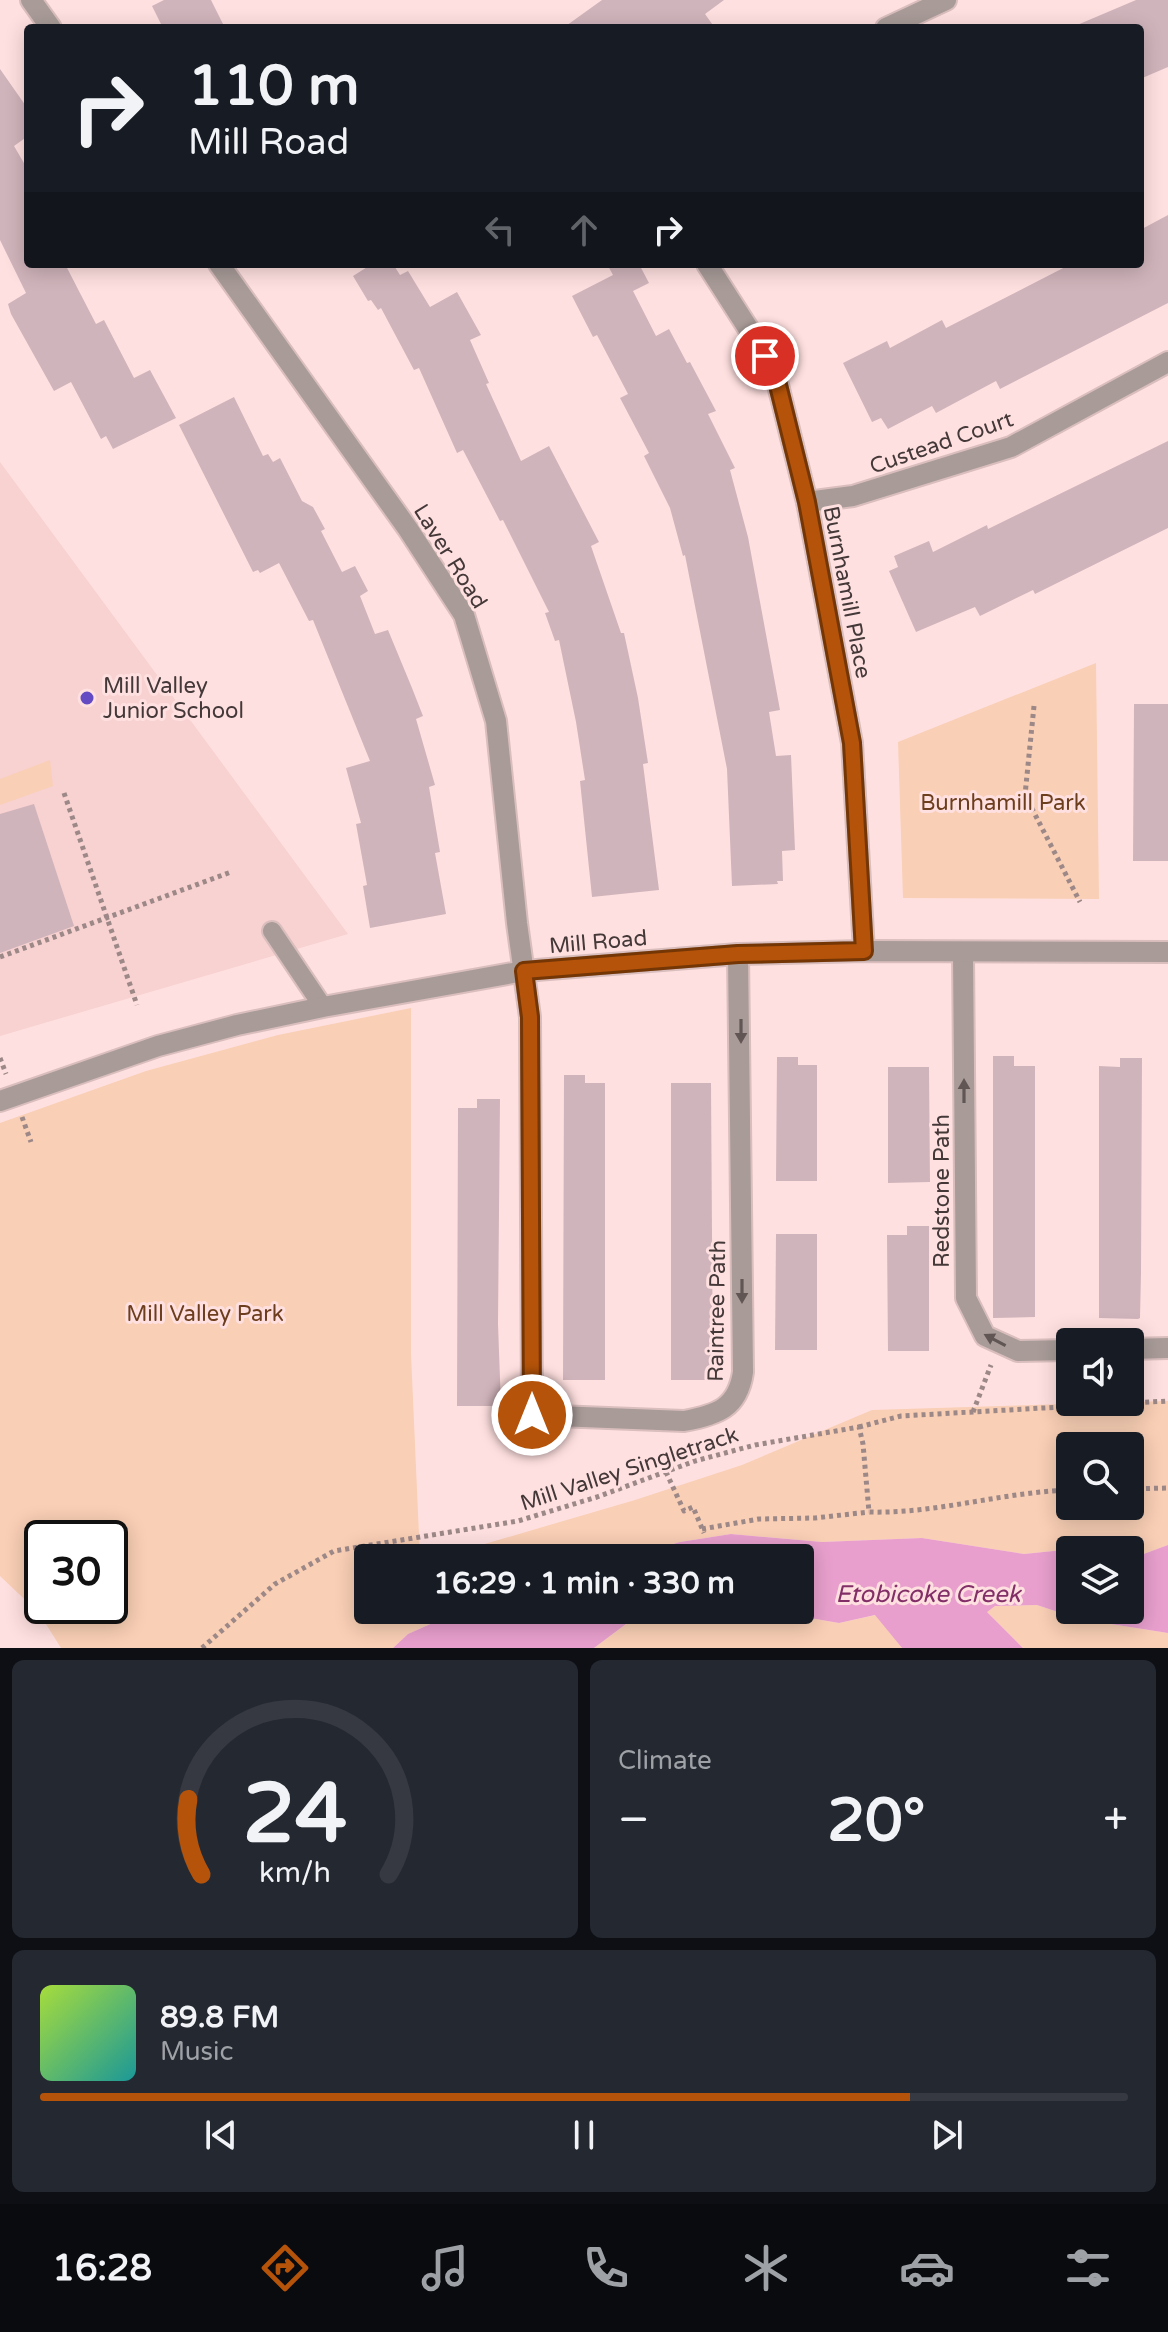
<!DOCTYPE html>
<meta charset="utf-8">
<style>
:root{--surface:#171b24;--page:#242831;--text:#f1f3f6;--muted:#9ea1a6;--line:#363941;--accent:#b45309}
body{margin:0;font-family:"Varela Round",sans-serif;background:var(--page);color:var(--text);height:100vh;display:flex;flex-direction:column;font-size:30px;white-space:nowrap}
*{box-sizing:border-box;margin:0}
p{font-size:26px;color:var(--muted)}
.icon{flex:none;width:44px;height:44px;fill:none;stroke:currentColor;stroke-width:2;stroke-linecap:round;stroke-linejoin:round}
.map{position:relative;height:1648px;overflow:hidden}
.drawer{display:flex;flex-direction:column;gap:12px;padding:12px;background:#0d0f14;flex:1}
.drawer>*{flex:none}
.top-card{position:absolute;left:24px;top:24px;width:1120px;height:244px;border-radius:8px;box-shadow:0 4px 20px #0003;background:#171b24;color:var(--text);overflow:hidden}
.fabs{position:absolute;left:1056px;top:1328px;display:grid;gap:16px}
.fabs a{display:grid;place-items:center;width:88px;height:88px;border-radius:8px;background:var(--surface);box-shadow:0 4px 20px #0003;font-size:40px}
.speed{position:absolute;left:24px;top:1520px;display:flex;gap:16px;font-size:40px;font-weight:700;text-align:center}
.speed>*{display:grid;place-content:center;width:104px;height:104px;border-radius:50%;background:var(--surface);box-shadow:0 4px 20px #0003;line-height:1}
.speed .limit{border:4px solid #111;border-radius:12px;background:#fff;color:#111}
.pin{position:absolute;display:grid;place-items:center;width:68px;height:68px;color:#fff;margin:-34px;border:4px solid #fff;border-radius:50%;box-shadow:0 2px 8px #0007}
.me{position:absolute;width:88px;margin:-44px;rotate:0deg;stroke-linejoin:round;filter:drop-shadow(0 0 6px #0008)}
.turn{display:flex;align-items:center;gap:28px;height:168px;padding:0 32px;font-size:36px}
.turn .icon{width:104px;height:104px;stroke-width:2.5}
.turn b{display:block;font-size:56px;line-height:68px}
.lanes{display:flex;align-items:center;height:76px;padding:0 32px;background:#0003;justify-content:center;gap:40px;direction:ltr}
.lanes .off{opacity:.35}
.big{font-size:60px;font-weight:700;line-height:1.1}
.drawer .tile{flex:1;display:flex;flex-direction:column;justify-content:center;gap:12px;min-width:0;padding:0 28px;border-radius:12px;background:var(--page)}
.drawer .dial{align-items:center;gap:0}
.dial svg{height:208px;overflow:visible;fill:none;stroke:var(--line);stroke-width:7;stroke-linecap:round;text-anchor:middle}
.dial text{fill:var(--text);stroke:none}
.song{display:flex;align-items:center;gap:24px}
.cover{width:96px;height:96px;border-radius:12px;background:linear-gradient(135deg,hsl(80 70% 55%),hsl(180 70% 35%))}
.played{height:8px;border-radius:4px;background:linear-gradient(90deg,var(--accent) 80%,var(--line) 80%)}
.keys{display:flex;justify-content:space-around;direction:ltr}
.heat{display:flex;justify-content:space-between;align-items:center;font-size:44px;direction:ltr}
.drawer .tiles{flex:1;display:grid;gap:12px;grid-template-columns:1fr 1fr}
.tile:last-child{grid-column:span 2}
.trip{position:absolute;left:354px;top:1544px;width:460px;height:80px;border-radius:8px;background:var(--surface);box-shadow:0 4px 20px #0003;font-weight:700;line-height:80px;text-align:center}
.tabs{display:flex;height:128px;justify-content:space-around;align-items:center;background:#090b0e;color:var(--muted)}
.tabs .icon{width:56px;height:56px}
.tabs .current{color:var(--accent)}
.tabs b{font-size:36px;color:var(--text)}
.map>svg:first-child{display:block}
.built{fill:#f8d1d1}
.green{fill:#f9cfb5;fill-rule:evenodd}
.water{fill:#e89fcd}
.building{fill:#d0b4bb}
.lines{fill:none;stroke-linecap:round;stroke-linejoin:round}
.service-casing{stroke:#dabebe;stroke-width:22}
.minor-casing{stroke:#dabebe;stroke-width:24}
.tertiary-casing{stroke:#dabebe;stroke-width:24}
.path{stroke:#9d8888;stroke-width:5;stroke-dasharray:4 4;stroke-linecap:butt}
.service{stroke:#a89b98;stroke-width:18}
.minor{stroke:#a89b98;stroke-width:20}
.tertiary{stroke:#a89b98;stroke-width:20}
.oneway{fill:#625655}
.route-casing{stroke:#753606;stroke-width:20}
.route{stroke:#b45309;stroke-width:14}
.poi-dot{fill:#644bc4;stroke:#ffe0e0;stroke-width:3}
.labels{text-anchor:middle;stroke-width:6;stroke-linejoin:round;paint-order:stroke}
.street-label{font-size:22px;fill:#443838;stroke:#ffe0e0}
.poi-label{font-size:22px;fill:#443838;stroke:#ffe0e0;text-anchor:start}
.park-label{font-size:22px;fill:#6d3e1d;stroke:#ffe0e0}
.water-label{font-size:24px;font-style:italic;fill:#822f68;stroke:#ffe0e0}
</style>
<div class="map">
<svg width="1168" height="1648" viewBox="0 0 1168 1648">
<rect width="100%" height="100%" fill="#ffe0e0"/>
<polygon class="built" points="0,462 348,934 0,1036"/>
<g class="green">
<polygon points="1096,663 1099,899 903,898 898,742"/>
<polygon points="50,760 53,786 0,805 0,779"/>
<path d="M411,1008V1354L420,1558H368V1610H462L408,1634L393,1648H61L39,1613L0,1576V1123L146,1071L278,1035ZM42,1538H110V1606H42Z"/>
<path d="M1168,1401V1545L1130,1559V1550L1073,1549L1024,1554L922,1538L822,1542L731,1534L680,1542L626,1558H437L635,1500L742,1465L872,1410ZM1070,1446H1130V1506H1070Z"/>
<polygon points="1037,1605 1079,1619 1168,1633 1168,1648 1023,1648 986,1611 995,1606"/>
<polygon points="695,1610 775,1612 839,1623 876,1615 902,1648 594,1648 630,1621"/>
</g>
<g class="water">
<polygon points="731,1534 822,1542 922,1538 1024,1554 1073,1549 1076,1550 1070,1550 1070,1610 1130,1610 1130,1559 1168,1545 1168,1633 1079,1619 1037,1605 995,1606 987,1612 1023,1648 902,1648 875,1615 839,1623 775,1612 728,1610 800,1610 800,1558 626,1558 680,1542"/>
<polygon points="462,1610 695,1610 630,1621 594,1648 393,1648 408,1634"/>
</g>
<g class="building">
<polygon points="164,0 211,0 225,28 163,28 152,6"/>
<polygon points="602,0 724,0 705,14 715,28 563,28"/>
<polygon points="1136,0 1168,0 1168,67 1140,79 1140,28 1070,28"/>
<polygon points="0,69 28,109 28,136 14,146 28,170 28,264 65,264 96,324 104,320 134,378 150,370 176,418 113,449 106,436 101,439 71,382 54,391 11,314 8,304 26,293 0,240"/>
<polygon points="1168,215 1168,303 1000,389 996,381 936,413 932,406 888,429 881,418 872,422 843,363 887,341 890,348 942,320 946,328 1071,264 1140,264 1140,230"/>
<polygon points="372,264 393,264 400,275 408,271 430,307 457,292 481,335 470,340 489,383 486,384 521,461 549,446 599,542 591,546 621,633 624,633 638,698 648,763 643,764 659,890 592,897 580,781 585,780 576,722 559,640 555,641 545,613 549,612 503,520 500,521 463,450 457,453 419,368 414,370 381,308 378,310 371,300 368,301 353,276"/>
<polygon points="607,264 639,264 649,283 633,291 656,336 669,329 687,363 690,362 716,411 708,414 735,468 730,470 748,537 780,710 769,712 776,756 791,755 795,850 782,851 783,881 777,881 778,884 732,886 727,769 685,555 683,556 670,508 644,456 649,453 620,398 628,394 597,335 593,337 572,296 613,275"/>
<polygon points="234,397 263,456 268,454 273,462 280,458 302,501 313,507 325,529 321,531 342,572 355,566 368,591 360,596 375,634 388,630 412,688 423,716 416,719 435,785 429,787 440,852 435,853 446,914 370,928 363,886 367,885 356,824 361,823 346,768 370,761 313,620 309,621 279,563 260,573 258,570 253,572 179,425"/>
<polygon points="1168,441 1168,528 1035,594 1033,590 980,616 975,607 916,632 889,571 898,567 894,556 929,541 933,552 987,525 988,529"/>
<polygon points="1134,704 1168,704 1168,861 1133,861"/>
<polygon points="34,804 74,926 0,953 0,814"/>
<polygon points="993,1056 1014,1056 1014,1066 1035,1066 1035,1317 993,1318"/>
<polygon points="777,1057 798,1057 798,1065 817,1065 817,1181 776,1181"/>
<polygon points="1120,1058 1142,1058 1141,1273 1140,1318 1138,1319 1099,1318 1099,1066 1120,1067"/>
<polygon points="888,1067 929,1067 930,1182 888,1183"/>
<polygon points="564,1075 585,1075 585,1083 605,1083 605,1380 563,1380"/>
<polygon points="671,1083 711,1083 713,1380 671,1380"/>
<polygon points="477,1099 500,1099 498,1324 501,1406 457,1406 458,1108 477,1108"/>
<polygon points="907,1226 929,1226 929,1351 888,1351 887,1235 907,1235"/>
<polygon points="776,1234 817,1234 817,1350 775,1350"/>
</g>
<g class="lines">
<g class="service-casing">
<polyline id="service" points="272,931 323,1007"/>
</g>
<g class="minor-casing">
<g id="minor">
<polyline points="31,0 51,28"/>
<polyline points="886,28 946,0"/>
<path d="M219,264L408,529L464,615L496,721L517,923L530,1017L532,1415L684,1421C717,1415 738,1408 743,1372L738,954"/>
<polyline points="707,264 753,336 776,377 807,502 852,743 864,951"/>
<polyline points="807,502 853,496 1011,447 1168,362"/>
<polyline points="963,952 966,1298 985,1336 1018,1351 1070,1350"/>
<polyline points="1130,1349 1168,1348"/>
</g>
</g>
<g class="tertiary-casing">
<polyline id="tertiary" points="0,1101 158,1046 237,1025 323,1007 524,971 738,954 864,951 1168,952"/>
</g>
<g class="path">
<polyline points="1034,706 1025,795 1080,902"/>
<polyline points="64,793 137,1005"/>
<polyline points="0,957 231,872"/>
<polyline points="0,1058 6,1074"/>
<polyline points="22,1117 31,1142"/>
<polyline points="973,1412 991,1365"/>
<polyline points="859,1427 901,1416 1168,1401"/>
<polyline points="666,1472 684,1511 693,1507 704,1533"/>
<polyline points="1130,1489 1168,1488"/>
<polyline points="702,1529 759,1519 815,1518 869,1512"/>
<path d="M202,1648L275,1584L334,1551L518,1521L597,1497L695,1461L755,1445L859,1427L863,1444L869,1512C937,1514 1002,1492 1070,1490"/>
</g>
<use href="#service" class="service"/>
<use href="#minor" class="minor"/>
<use href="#tertiary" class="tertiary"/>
</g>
<defs><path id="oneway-solid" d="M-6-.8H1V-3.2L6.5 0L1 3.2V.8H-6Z" transform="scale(2)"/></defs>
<g class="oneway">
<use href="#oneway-solid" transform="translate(741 1031) rotate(90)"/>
<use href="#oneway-solid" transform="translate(964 1091) rotate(-90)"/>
<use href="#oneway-solid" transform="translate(742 1291) rotate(90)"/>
<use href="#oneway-solid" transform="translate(995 1340) rotate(-152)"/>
</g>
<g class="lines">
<g class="route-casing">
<polyline id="route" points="532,1415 530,1017 524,971 738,954 864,951 852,743 807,502 776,377 765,356"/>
</g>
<use href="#route" class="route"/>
</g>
<circle class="poi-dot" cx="87" cy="698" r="8"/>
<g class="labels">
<g class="street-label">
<text transform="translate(941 442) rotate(-19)" y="8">Custead Court</text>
<text transform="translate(451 556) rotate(58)" y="8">Laver Road</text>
<text transform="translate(848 592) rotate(79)" y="8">Burnhamill Place</text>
<text transform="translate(598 941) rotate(-5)" y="8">Mill Road</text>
<text transform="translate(941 1191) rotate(-90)" y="8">Redstone Path</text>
<text transform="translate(716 1311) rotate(-89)" y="8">Raintree Path</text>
<text transform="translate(629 1468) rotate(-18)" y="8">Mill Valley Singletrack</text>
</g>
<g class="poi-label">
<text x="103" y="693">Mill Valley<tspan x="103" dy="25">Junior School</tspan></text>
</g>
<g class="park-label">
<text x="1003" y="810">Burnhamill Park</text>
<text x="205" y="1321">Mill Valley Park</text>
</g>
<g class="water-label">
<text x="928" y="1602">Etobicoke Creek</text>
</g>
</g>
</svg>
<div class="fabs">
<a><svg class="icon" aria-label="sound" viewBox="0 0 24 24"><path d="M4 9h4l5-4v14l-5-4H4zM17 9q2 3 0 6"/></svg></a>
<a><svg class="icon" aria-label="search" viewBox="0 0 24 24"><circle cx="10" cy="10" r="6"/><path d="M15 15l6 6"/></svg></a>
<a><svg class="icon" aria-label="layers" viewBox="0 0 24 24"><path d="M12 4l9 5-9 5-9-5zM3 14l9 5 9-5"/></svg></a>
</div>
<div class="speed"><div class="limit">30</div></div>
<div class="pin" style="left:765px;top:356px;background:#d93025"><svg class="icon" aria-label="arrive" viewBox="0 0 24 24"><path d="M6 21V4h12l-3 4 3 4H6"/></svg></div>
<svg class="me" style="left:532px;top:1415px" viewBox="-20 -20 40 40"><circle r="17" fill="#b45309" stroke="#fff" stroke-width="3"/><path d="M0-11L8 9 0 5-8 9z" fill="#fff"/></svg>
<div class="trip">16:29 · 1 min · 330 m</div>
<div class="top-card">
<div class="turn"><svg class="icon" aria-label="right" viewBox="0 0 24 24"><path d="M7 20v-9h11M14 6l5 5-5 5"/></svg><div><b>110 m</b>Mill Road</div></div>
<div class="lanes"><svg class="icon off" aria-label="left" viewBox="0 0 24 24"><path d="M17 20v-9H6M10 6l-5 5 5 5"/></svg><svg class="icon off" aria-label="ahead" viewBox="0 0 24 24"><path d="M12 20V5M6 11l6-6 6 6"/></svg><svg class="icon" aria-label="right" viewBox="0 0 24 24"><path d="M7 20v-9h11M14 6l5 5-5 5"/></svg></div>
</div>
</div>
<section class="drawer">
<div class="tiles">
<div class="tile dial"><svg viewBox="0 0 100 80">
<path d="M14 69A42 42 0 1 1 86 69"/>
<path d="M14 69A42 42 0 0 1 9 40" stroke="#b45309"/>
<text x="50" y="56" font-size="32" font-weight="700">24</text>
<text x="50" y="72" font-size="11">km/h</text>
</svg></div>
<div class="tile"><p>Climate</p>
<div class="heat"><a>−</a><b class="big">20°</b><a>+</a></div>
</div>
<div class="tile">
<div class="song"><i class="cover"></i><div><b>89.8 FM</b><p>Music</p></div></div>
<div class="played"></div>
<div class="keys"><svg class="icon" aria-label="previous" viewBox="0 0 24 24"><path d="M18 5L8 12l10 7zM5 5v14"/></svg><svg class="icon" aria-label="pause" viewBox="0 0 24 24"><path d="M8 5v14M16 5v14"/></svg><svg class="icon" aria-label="next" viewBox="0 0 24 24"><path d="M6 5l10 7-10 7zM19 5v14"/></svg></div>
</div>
</div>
</section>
<nav class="tabs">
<b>16:28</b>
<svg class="icon current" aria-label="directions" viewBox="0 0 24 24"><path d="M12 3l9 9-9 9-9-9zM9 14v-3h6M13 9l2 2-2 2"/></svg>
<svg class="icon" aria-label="music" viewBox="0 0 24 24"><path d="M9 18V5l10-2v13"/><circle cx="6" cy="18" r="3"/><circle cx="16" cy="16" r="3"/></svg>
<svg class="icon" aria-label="phone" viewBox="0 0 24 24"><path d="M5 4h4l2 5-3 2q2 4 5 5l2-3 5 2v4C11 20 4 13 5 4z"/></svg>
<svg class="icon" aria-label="climate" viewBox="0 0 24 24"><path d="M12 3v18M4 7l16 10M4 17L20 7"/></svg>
<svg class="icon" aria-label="car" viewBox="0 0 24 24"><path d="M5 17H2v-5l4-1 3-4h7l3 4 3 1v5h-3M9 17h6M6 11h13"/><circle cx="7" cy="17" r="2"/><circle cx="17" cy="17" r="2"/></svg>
<svg class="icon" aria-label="filters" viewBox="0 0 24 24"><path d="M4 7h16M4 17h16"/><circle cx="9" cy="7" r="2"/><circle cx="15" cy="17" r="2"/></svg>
</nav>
